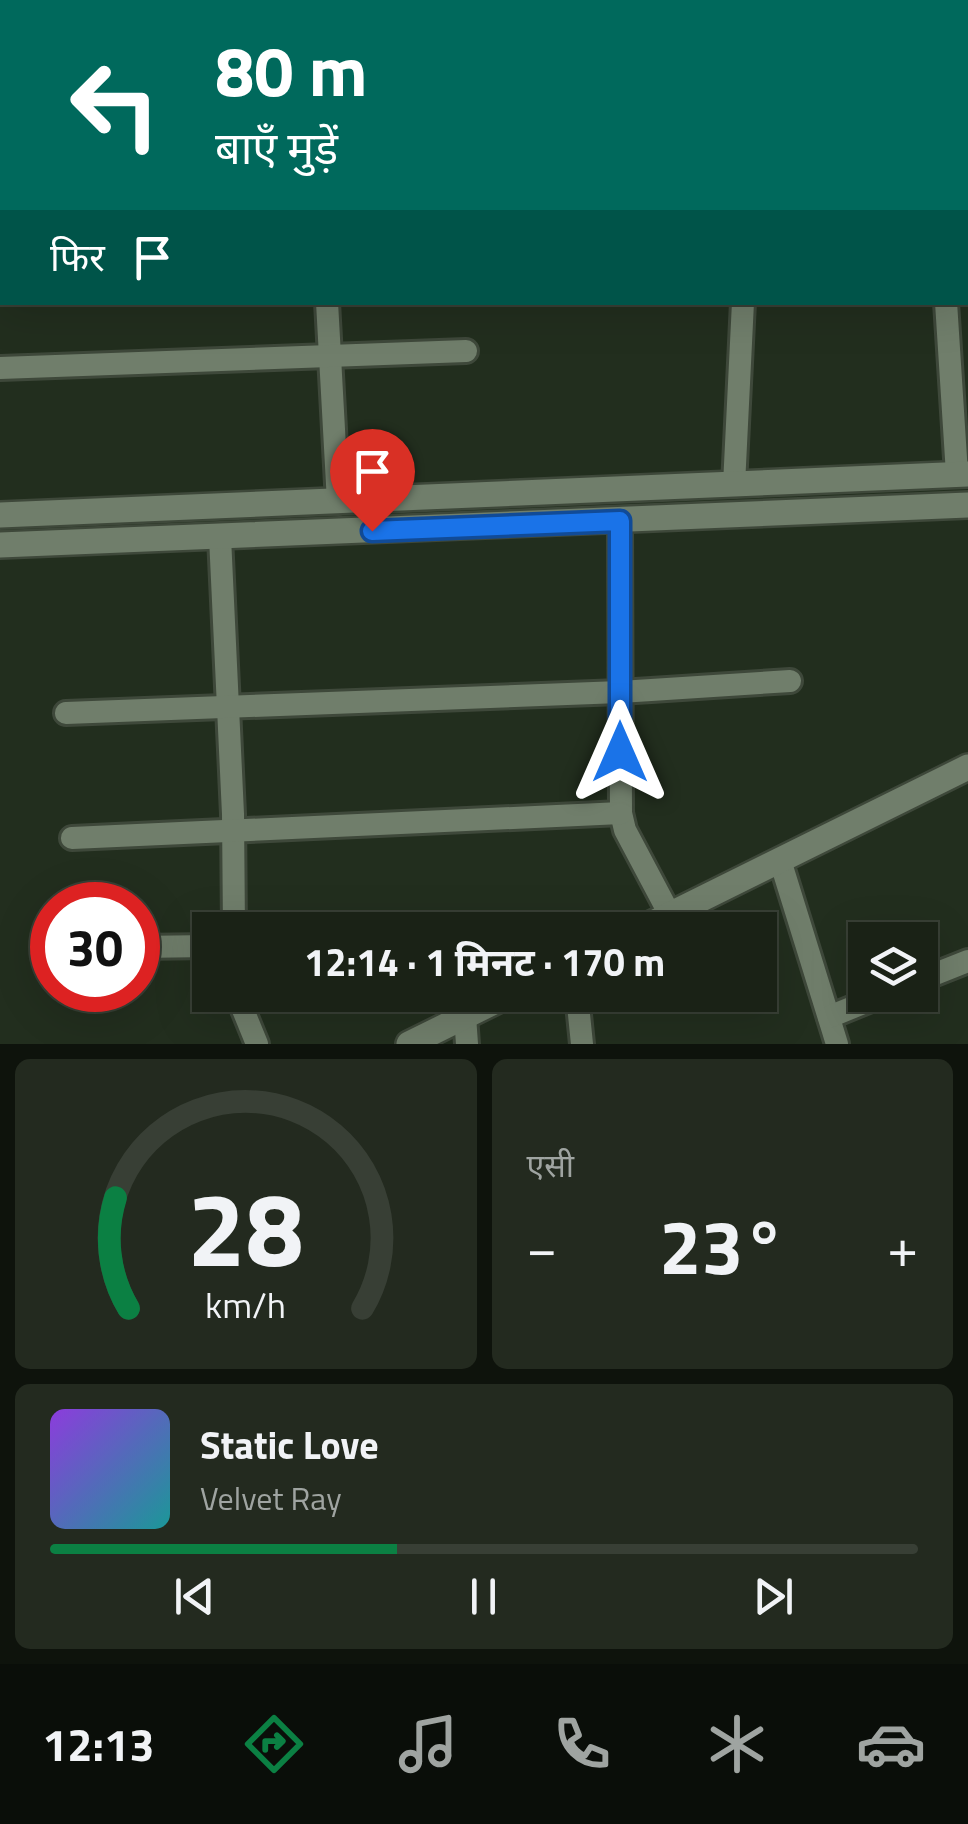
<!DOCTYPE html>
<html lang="hi">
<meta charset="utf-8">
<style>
:root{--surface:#1a2216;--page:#232a1f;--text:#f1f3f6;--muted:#9fa4a1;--line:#383f35;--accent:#0b8043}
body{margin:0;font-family:"Titillium Web","Noto Sans Devanagari",sans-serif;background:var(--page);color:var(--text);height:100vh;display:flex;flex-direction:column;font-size:38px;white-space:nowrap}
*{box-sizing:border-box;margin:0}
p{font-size:32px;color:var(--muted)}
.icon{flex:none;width:55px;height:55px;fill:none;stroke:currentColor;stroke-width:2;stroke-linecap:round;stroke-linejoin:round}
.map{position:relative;height:1044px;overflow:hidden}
.side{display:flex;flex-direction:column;gap:15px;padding:15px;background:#0e130c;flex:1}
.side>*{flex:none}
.banner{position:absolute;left:0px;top:0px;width:970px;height:305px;box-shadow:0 10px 40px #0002,0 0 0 2px var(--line);background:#00695c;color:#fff;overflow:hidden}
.buttons{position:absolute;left:848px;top:922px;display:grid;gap:20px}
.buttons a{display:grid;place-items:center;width:90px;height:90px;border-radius:0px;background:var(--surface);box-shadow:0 10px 40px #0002,0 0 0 2px var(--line);font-size:50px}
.speed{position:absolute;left:30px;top:882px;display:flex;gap:20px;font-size:50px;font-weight:700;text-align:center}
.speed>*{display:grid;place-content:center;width:130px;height:130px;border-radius:50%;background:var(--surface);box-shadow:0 10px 40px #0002,0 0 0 2px var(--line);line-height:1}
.speed .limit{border:15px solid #d22;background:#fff;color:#111}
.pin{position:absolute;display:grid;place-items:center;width:85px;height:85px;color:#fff;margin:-102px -42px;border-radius:50% 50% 50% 0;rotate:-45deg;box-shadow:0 0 10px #0007}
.pin .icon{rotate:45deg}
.me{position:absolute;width:110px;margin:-55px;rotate:0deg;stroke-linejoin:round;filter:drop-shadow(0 0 8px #0008)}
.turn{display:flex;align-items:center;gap:35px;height:210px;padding:0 50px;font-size:45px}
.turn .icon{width:130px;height:130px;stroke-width:2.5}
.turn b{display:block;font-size:70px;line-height:85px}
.then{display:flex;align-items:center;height:95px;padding:0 50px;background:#0003;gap:20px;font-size:38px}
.big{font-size:75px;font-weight:700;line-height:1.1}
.side .tile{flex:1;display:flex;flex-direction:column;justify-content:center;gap:15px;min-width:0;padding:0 35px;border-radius:15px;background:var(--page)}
.side .dial{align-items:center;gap:0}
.dial svg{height:260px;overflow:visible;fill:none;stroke:var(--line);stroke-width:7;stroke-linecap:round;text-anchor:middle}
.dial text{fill:var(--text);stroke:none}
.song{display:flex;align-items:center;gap:30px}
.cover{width:120px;height:120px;border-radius:15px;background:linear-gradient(135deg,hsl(270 70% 55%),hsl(180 70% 35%))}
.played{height:10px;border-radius:5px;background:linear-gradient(90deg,var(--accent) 40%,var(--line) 40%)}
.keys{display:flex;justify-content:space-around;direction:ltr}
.heat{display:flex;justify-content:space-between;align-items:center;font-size:55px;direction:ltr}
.side .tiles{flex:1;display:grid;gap:15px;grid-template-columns:1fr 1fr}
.tile:last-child{grid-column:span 2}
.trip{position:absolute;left:192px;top:912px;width:585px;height:100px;border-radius:0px;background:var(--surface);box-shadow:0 10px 40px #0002,0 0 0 2px var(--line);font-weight:700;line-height:100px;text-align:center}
.dock{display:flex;height:160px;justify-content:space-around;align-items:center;background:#0a0e09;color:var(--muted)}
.dock .icon{width:70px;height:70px}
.dock .active{color:var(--accent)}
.dock b{font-size:45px;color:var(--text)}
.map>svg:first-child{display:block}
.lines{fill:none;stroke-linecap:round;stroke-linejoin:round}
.stream{stroke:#335823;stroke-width:6}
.minor-casing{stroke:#3e483a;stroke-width:28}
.tertiary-casing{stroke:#3e483a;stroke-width:30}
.secondary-casing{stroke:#3e483a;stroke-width:30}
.minor{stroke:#707e6b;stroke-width:22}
.tertiary{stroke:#707e6b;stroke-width:25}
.secondary{stroke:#707e6b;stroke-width:25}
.route-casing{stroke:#114b97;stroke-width:25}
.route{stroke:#1a73e8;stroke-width:18}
</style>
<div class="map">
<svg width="968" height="1044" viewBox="0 0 968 1044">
<rect width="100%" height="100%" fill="#222e1e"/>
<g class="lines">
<g class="stream">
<polyline points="120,2 121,0"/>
<polyline points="0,177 2,173"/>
</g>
<g class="minor-casing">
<g id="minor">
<polyline points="313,0 313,2"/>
<polyline points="923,0 923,2"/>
<polyline points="0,206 2,202"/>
<polyline points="0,259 2,259"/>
<polyline points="327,302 338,502"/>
<polyline points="946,302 957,474"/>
<polyline points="0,368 466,351"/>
<polyline points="734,485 743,302"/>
<polyline points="620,521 621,813 625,830 670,915"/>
<polyline points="220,537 233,814 234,930"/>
<polyline points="66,713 620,692 790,681"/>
<polyline points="72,838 621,813"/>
<polyline points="780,860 837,1044"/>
<polyline points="138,947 210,946"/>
<polyline points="920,980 968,961"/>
<polyline points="237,995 257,1044"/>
<polyline points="577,995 582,1044"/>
<polyline points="465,1016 467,1044"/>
<polyline points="829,1017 883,995"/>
</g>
</g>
<g class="tertiary-casing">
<g id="tertiary">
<polyline points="639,930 968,767"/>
<polyline points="409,1044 508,995"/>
</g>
</g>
<g class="secondary-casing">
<g id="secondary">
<polyline points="0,515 968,474"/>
<polyline points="0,545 968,505"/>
</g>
</g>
<use href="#minor" class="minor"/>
<use href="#tertiary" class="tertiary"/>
<use href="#secondary" class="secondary"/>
</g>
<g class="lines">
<g class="route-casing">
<polyline id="route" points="372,531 620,521 620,752"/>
</g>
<use href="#route" class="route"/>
</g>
</svg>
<div class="buttons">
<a><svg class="icon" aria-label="layers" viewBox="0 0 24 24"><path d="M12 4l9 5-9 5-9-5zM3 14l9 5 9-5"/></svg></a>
</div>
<div class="speed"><div class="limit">30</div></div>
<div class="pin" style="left:372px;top:531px;background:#d93025"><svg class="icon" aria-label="arrive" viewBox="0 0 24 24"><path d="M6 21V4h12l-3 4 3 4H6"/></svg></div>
<svg class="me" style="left:620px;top:752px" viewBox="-20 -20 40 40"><path d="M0-17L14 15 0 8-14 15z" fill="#1a73e8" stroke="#fff" stroke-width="4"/></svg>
<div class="trip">12:14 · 1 मिनट · 170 m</div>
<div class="banner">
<div class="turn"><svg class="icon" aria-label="left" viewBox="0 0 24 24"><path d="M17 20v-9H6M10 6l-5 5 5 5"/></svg><div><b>80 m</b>बाएँ मुड़ें</div></div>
<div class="then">फिर<svg class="icon" aria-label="arrive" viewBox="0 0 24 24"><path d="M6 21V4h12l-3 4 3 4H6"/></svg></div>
</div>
</div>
<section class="side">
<div class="tiles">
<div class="tile dial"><svg viewBox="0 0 100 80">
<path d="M14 69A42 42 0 1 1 86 69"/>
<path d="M14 69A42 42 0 0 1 10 35" stroke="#0b8043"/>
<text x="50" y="56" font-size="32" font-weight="700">28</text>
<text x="50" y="72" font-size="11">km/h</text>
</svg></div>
<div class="tile"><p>एसी</p>
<div class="heat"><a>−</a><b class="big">23°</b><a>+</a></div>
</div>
<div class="tile">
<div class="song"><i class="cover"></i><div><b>Static Love</b><p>Velvet Ray</p></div></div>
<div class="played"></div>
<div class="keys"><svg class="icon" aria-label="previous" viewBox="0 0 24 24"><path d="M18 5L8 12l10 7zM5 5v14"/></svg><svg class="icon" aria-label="pause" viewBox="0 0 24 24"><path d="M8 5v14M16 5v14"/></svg><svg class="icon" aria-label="next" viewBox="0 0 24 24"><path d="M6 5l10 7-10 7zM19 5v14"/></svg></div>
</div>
</div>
</section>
<nav class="dock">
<b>12:13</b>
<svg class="icon active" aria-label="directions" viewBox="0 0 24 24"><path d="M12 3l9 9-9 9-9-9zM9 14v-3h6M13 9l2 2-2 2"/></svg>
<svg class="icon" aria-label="music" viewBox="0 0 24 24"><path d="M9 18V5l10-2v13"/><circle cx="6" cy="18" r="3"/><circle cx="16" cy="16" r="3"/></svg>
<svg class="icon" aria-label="phone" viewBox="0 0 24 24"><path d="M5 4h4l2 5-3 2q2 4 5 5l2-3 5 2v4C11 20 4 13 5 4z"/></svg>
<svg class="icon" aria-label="climate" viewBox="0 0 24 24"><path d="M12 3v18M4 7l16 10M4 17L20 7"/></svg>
<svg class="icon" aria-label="car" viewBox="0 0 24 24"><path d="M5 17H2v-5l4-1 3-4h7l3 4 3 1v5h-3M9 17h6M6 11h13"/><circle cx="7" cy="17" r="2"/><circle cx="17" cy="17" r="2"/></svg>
</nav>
